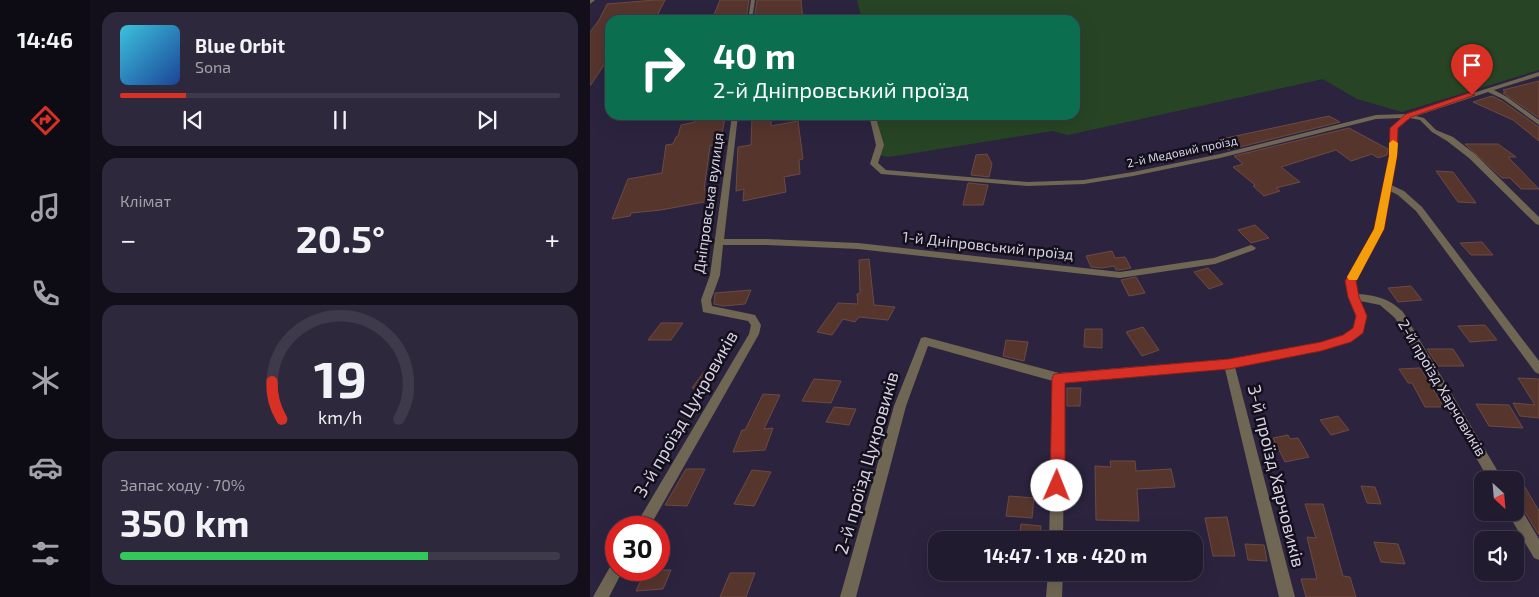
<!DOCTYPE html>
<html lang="uk">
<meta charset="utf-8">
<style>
:root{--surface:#211b2f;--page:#2d283b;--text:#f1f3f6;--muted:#a2a1aa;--line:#3e394b;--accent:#d93025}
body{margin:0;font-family:"Exo 2",sans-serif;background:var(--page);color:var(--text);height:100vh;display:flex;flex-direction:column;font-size:19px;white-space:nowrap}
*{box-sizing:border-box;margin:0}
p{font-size:16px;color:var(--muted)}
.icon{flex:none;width:28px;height:28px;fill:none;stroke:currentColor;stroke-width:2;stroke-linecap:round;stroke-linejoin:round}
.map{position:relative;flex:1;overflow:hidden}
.details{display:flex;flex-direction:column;gap:12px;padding:12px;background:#120f1a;width:500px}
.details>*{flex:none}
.top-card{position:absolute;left:15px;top:15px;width:475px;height:105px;border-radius:15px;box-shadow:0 5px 20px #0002,0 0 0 1px var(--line);background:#0b6e4f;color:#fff;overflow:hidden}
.needle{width:32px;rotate:154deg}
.buttons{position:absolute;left:884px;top:471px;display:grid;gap:10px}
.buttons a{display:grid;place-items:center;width:50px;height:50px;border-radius:10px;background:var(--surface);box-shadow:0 5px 20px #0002,0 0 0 1px var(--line);font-size:25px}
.speed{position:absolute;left:15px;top:516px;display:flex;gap:10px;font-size:25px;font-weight:700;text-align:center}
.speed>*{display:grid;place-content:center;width:65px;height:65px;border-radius:50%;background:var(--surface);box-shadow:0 5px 20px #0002,0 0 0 1px var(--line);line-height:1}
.speed .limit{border:8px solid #d22;background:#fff;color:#111}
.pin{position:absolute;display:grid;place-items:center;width:42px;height:42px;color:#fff;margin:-51px -21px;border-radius:50% 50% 50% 0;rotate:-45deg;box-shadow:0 0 5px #0007}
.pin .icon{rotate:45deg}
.me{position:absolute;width:55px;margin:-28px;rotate:1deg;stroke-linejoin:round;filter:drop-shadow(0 0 4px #0008)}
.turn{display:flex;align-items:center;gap:18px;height:105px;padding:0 25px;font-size:22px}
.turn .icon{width:65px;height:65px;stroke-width:2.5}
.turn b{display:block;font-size:35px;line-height:42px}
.big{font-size:38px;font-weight:700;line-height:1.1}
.details .widget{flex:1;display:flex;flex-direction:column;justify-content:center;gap:8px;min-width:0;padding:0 18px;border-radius:15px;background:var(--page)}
.details .dial{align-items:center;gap:0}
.dial svg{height:130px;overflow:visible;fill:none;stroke:var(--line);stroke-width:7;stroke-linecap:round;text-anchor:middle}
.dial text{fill:var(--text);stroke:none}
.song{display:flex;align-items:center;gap:15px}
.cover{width:60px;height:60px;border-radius:8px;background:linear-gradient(135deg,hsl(190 70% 55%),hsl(220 70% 35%))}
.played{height:5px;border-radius:2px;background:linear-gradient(90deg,var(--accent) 15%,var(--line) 15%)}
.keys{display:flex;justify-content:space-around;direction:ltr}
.heat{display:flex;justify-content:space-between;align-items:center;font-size:28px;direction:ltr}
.charge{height:8px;border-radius:4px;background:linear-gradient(90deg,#34c759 70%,var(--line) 0)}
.trip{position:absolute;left:338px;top:531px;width:275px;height:50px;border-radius:15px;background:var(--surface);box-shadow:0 5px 20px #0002,0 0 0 1px var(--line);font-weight:700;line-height:50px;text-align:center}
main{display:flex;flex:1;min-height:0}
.dock{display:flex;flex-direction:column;width:90px;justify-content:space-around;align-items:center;background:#0d0b13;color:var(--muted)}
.dock .icon{width:35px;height:35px}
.dock .current{color:var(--accent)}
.dock b{font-size:22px;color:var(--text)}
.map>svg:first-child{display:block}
.green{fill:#274524}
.building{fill:#56352d;stroke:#6c4a42}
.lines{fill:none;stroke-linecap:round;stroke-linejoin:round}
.street{fill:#706654;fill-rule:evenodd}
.route{fill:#d93025;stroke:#8d1f18}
.slow{fill:#f59e0b}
.labels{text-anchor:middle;stroke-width:5;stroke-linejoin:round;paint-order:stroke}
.far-street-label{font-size:12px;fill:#d7d2e4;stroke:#13101c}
.street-label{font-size:15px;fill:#d7d2e4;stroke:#13101c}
.near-street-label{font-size:18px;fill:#d7d2e4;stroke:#13101c}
</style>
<main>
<nav class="dock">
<b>14:46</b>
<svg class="icon current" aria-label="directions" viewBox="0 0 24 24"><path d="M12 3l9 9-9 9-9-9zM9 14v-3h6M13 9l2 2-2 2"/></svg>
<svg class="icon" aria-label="music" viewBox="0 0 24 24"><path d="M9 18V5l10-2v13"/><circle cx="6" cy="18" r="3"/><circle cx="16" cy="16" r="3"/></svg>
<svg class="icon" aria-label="phone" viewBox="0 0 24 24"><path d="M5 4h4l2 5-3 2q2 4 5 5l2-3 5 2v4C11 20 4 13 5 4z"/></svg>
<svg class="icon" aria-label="climate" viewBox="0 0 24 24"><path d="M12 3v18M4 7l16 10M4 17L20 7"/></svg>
<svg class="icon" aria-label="car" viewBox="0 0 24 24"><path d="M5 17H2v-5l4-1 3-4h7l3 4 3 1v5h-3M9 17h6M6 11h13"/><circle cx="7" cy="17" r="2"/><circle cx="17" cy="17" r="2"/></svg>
<svg class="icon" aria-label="filters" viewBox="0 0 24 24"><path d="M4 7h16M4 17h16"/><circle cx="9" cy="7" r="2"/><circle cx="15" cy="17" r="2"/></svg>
</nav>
<section class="details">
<div class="widget">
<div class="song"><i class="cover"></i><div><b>Blue Orbit</b><p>Sona</p></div></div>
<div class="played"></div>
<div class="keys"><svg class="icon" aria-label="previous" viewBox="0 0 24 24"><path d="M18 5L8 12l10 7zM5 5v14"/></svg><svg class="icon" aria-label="pause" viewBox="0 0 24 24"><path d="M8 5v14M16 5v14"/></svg><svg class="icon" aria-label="next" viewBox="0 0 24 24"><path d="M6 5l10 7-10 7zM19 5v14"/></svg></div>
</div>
<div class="widget"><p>Клімат</p>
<div class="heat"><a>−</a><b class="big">20.5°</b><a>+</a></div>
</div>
<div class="widget dial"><svg viewBox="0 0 100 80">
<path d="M14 69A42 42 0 1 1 86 69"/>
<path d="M14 69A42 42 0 0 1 8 46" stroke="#d93025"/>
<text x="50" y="56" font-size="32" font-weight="700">19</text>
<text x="50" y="72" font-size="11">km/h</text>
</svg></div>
<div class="widget"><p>Запас ходу · 70%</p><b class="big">350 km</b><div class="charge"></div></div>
</section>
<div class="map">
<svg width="949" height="597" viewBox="0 0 949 597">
<rect width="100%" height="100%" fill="#2c243f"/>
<polygon class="green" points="267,0 949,0 949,70 812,112 767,99 733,79 478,135 463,131 299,157 288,155 282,115 485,115 485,20 272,20"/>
<g class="building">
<polygon points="65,0 75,0 67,16 46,20 20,20 20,56 0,86 0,32 9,20 17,4"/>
<polygon points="130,0 159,0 156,20 122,20"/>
<polygon points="167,0 211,0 213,20 164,20"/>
<polygon points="949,81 949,118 913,93 916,92 913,90"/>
<polygon points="902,96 912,101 949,127 949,141 923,120 883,102"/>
<polygon points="127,115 125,119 135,118 130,144 120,146 114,190 118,189 114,202 71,210 41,213 40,216 22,219 38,179 72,173 76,145 83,144 86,137 88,136 91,125 105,122 107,116"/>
<polygon points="181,115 181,126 208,121 213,159 209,160 210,174 194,177 196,192 153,201 154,189 146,191 148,147 161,145 162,117"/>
<polygon points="739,116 750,122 638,150 627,140"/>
<polygon points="759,128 798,149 797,155 788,158 782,154 761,161 746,150 691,167 710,182 686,188 690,191 674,196 663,186 665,185 643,167 653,164 644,156"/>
<polygon points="875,144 908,144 926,157 918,157 949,189 931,189 920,178 912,178"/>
<polygon points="397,154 402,164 399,177 381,175 386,155"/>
<polygon points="846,171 863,172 886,203 868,202"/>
<polygon points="378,183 398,185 393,205 373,205"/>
<polygon points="665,225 679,238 661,243 648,230"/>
<polygon points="892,242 903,255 881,255 870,243"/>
<polygon points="522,251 525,258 535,257 541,268 530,270 526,270 524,266 512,268 501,267 496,256"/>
<polygon points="279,259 284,305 305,307 298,320 269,317 265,322 253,319 242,335 227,332 248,303 268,304 267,294 270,293 269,260"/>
<polygon points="618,268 633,284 619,289 604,272"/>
<polygon points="546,277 555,293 539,296 531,280"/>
<polygon points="821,286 832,300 808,302 798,288"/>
<polygon points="161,290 155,304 133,306 124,304 125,293"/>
<polygon points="71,323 93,323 81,340 58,340"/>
<polygon points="895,325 907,340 880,342 868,326"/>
<polygon points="553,327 569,350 552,356 536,332"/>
<polygon points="495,329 512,329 512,348 494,347"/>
<polygon points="416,340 438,342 434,361 413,356"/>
<polygon points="837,349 863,349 874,366 848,366"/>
<polygon points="830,368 840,384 854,407 835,407 822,383 818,383 809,369"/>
<polygon points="114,372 129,373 117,390 102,388"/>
<polygon points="928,378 949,379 949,418 930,416 923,403 945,405"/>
<polygon points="224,379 251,381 241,403 212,401"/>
<polygon points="477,388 491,388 490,406 477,406"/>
<polygon points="173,394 190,395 174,429 183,428 175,450 143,452 152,430 155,430"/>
<polygon points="886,404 919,405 933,428 899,426"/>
<polygon points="244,407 266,409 259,425 236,422"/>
<polygon points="748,416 759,430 741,435 730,420"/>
<polygon points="698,435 700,439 708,438 719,457 695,462 683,438"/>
<polygon points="520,461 545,461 546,471 581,469 585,487 547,489 549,521 506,520 505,466 521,467"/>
<polygon points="96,469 115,469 97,506 75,505"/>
<polygon points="162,470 181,472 164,506 144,504"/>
<polygon points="925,470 949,511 949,535 925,496"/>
<polygon points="771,486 785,487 791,504 777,503"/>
<polygon points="419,496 444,498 442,518 416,516"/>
<polygon points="715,504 733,504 753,576 760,577 766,597 716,597 711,579 727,579 717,537 726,538"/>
<polygon points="637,517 645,556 623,556 615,518"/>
<polygon points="431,524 451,526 449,540 429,540"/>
<polygon points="784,542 808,544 815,564 791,562"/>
<polygon points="655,544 674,545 677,561 658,560"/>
<polygon points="56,570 81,570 73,589 46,591"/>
<polygon points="140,573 165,573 156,597 130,597"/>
</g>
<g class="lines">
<g class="street">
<polygon points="0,0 5,0 0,4"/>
<polygon points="161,0 165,0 162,20 158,20"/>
<path d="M949,72V76L904,90L917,97L949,120V125L913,99L898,92L826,116L834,118L846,130L863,137L885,154L949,217V225L946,224L879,158L857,141L842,132L830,120L820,118L807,129V156L801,185L814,191L832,207L949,361V374L945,372L826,211L808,195L800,191L793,229L766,281L768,294C786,295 800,299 813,312L913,480H899L805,318L790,305L770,301L776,316L774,330L761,342L757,343L731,350L645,367L705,597H689L635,369L475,382L473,540H459L463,381L338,346L316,406L266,597H250L304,406L331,338L335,337L469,373L639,359L731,342L754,336L764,328L766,316L758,297L756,281L785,229L799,156L801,128L811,118L786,119L630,158L543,176L494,184L438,186L291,174L280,164L286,145L279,115H285L294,145L288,163L296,170L438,182L494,180L543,172L630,154L786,115L817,114Z"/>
<polygon points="142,115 148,115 134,239 177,239 268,243 530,272 624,258 661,245 666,248 664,250 625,264 530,278 268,249 177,245 133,245 130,275 121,300 122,306 165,315 171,325 169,334 59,528 44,528 159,334 161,325 158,321 113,312 111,300 120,275"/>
<polygon points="925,505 930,507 949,539 949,560 944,558 920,517 918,512 925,512"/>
<polygon points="26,563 26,570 33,570 19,597 3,597 21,565"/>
<polygon points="458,572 473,572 472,597 456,597"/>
</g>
</g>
<polygon class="route" points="879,93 885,95 821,117 808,128 807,156 794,229 766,281 769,297 777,316 773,333 761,342 731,351 639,369 475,383 475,486 473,491 467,493 462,491 460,486 462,378 464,374 639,359 731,342 753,335 763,328 766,316 758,297 755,281 784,229 799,156 800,128 816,114"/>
<polygon class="slow" points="803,140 808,143 807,156 794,229 767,280 759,280 757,277 784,229 799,156 799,143"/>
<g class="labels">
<g class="far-street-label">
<text transform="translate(592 152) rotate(-12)" y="4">2-й Медовий проїзд</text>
</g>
<g class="street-label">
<text transform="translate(119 203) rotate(-82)" y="5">Дніпровська вулиця</text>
<text transform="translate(398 246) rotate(6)" y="5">1-й Дніпровський проїзд</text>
<text transform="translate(852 388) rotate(59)" y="5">2-й проїзд Харчовиків</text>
</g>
<g class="near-street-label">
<text transform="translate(96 414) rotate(-60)" y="6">3-й проїзд Цукровиків</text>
<text transform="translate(277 463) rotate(-74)" y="6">2-й проїзд Цукровиків</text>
<text transform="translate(686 476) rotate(76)" y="6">3-й проїзд Харчовиків</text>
</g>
</g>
</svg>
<div class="buttons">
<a><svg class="needle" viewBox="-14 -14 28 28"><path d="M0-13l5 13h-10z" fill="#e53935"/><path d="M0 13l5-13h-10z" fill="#a2a1aa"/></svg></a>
<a><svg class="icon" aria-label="sound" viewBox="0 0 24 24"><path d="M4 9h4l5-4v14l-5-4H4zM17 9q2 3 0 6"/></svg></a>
</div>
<div class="speed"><div class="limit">30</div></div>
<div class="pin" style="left:882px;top:95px;background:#d93025"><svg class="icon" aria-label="arrive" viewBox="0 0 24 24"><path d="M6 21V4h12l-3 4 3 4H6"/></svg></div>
<svg class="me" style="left:467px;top:486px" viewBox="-20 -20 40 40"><circle r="19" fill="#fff"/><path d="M0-13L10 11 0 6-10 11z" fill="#d93025"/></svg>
<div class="trip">14:47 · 1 хв · 420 m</div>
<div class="top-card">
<div class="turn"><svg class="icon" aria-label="right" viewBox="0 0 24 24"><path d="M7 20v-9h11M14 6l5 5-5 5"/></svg><div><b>40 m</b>2-й Дніпровський проїзд</div></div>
</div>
</div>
</main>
